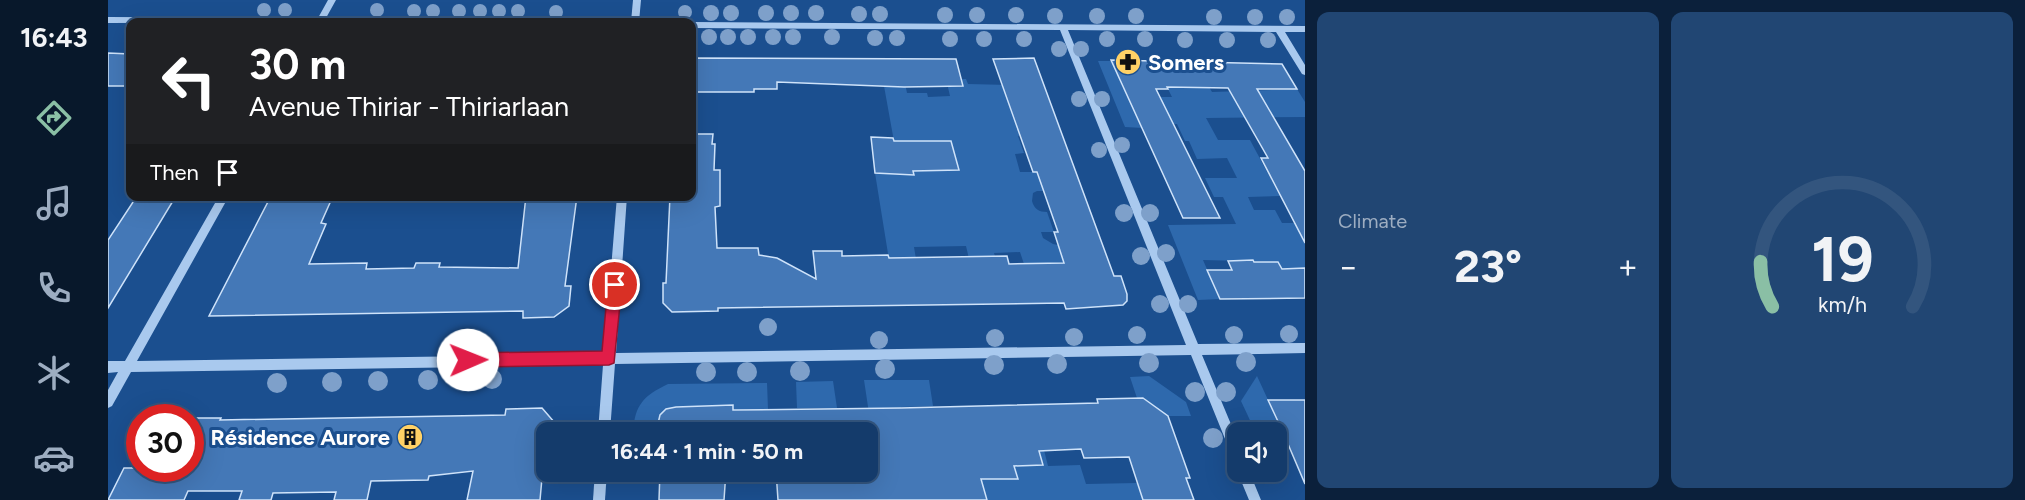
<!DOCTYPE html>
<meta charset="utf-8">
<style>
:root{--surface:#143b6b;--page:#214673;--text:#f1f3f6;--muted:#9dadc1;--line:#33557e;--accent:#8abfa5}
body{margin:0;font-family:Figtree,sans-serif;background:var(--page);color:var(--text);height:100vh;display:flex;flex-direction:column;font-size:22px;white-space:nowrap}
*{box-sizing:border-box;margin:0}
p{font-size:20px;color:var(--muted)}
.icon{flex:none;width:33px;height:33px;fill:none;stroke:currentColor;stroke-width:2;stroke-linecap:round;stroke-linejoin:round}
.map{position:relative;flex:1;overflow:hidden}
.panel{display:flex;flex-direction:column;gap:12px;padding:12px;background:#0b203b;width:720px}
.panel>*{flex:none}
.guide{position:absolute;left:18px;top:18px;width:570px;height:183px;border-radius:12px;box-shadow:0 6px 24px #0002,0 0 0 2px var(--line);background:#202124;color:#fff;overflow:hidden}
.controls{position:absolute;left:1119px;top:422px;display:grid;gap:12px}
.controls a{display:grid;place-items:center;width:60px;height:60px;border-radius:12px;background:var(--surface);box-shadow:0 6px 24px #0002,0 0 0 2px var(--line);font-size:30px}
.speed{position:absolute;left:18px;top:404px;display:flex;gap:12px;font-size:30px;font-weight:700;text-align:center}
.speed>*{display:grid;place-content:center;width:78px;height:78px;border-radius:50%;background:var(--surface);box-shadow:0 6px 24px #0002,0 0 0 2px var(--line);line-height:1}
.speed .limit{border:9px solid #d22;background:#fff;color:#111}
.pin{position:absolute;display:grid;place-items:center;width:51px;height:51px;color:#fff;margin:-26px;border:3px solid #fff;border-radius:50%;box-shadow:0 2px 6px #0007}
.me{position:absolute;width:66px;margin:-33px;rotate:89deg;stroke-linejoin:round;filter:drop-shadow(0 0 4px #0008)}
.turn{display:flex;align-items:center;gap:21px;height:126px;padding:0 24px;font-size:27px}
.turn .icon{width:78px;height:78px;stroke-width:2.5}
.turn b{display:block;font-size:42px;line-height:51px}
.then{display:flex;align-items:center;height:57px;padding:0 24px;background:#0003;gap:12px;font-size:22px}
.big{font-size:45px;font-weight:700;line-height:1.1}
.panel .tile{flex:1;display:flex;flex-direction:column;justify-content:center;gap:9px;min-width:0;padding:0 21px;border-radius:12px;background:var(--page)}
.panel .dial{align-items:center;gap:0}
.dial svg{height:156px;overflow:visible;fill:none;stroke:var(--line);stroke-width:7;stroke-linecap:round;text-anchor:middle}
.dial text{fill:var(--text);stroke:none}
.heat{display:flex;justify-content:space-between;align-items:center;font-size:33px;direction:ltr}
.panel .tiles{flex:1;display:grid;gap:12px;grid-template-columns:repeat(2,1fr)}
.trip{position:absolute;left:428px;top:422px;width:342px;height:60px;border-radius:12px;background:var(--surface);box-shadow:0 6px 24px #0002,0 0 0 2px var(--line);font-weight:700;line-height:60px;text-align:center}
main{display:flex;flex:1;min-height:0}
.dock{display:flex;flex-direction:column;width:108px;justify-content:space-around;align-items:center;background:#08182b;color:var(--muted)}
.dock .icon{width:42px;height:42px}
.dock .current{color:var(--accent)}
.dock b{font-size:27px;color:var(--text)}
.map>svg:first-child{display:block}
.green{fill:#2e69ad}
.building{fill:#4478b7;stroke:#cfe3fa;stroke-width:1.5}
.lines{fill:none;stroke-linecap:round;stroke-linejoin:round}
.minor{fill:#a9c9ee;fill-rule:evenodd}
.tree{fill:#7ea0ca}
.route{fill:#e11d48;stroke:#92132f;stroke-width:1.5}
.labels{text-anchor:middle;stroke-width:6;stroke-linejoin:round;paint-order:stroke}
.poi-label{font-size:22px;font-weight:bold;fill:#fff;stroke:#1b4f8f;text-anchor:start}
</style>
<main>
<nav class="dock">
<b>16:43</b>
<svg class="icon current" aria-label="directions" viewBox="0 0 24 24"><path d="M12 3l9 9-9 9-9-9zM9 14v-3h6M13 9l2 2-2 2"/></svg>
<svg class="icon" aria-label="music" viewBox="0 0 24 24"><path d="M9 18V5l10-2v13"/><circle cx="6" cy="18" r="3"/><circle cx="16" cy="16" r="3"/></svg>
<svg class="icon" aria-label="phone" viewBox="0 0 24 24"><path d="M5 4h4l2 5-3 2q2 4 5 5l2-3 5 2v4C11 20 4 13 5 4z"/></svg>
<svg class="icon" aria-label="climate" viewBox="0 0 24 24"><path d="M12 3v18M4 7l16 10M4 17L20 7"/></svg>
<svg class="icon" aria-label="car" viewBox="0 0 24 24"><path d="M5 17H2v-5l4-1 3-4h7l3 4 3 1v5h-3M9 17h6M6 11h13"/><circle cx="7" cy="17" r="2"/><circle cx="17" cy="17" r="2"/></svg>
</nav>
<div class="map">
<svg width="1197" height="500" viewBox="0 0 1197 500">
<rect width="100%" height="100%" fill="#1b4f8f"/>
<g class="green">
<polygon points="990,61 1004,61 1015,88 1038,88 1042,97 1064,97 1059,87 1101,87 1104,92 1189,89 1197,102 1197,117 1098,118 1110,140 1142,140 1172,196 1140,197 1146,210 1167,210 1174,223 1197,223 1197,268 1174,269 1170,262 1095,260 1112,299 1090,300 1060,225 1128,224 1115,197 1106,197 1097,178 1129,178 1119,158 1089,159 1081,141 1077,141 1069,124 1034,124 1035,128 1017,127"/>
<path d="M838,79H858L860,84L901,85L913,135L910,136L916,153L907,154L912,172H936L942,191H929L925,193L924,201C926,209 931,212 939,212L946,232H933L935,238L945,244L950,245L964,274L944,275L940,263L916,264L912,252L886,253L889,263H862L858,246L806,247L809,265L782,266L767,173V166L787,147L776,86L797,83L799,93H819L820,97L842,96Z"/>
<polygon points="1041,376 1078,402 1083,416 1060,416 1035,398 1029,398 1022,377"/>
<polygon points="1149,376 1174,430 1147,431 1133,401"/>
<polygon points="756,380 821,380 825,406 793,407 809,500 774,500"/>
<polygon points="725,381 729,408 689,408 688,382"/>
<path d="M659,383L660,409L625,410V405L569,407L558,409L552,415L549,432H525C527,405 535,396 560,384Z"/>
<polygon points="931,450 936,450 940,466 972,465 978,484 1029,483 1035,500 879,500 873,479 909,478 906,466 935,465"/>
</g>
<g class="building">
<polygon points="0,53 22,54 22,86 0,86"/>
<polygon points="584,58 848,59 855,86 796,87 669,82 669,89 646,89 646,92 584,92"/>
<polygon points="926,58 1006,276 1013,276 1019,294 1019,301 1015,305 958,309 956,303 610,308 610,311 564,312 555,303 555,283 558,283 562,196 584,196 584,134 605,134 604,144 607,144 606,170 612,170 612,206 607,207 609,248 650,248 651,255 669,258 708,279 705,251 734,251 734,256 780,255 781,258 899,256 901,264 956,263 946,232 950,232 929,172 925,172 885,59"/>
<polygon points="1003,60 1174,64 1189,89 1149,89 1197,171 1197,243 1153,158 1160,158 1120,88 1059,87 1060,89 1048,89 1112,218 1075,218"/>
<polygon points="763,137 785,138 786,141 843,141 851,170 805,171 806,175 767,173"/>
<polygon points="29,196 68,196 0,308 0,240"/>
<polygon points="163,196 225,196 213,223 218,224 201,264 259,263 258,269 306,268 308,263 332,263 331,267 410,268 418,196 469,196 457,286 463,286 461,306 446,317 415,318 415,311 101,316"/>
<polygon points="1145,260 1146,262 1170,262 1174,269 1197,268 1197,298 1112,299 1099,270 1124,270 1120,261"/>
<polygon points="1035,398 1060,416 1082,478 1078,478 1086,500 1035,500 1021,457 976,458 973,449 931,451 935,465 906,466 910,479 873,479 879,500 670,500 668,471 759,471 759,432 548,432 552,415 558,409 568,407 625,405 625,410 793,408 990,403 989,399"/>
<polygon points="1160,400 1197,400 1197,484 1174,430"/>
<polygon points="434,408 447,423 446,432 438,432 438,471 441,471 440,478 434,478 432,500 359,500 365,471 321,476 320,480 263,481 259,500 226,500 228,492 165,493 163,500 131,500 134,491 80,491 76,500 0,500 16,468 82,468 82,418 113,418 112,420 397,415 398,409"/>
<polygon points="552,471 618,471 616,500 551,500"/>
</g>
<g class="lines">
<g class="minor">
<polygon points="220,0 228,0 218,18 367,19 371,22 0,23 0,17 210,18"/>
<polygon points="525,0 533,0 531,22 523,22"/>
<polygon points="583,22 584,22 1197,26 1197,32 1177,32 1197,65 1197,75 1194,74 1168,32 960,30 1090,344 1197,343 1197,353 1094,355 1130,441 1130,463 1126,461 1083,355 507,364 502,432 490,432 495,365 23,372 4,406 0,408 0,390 10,372 0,373 0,361 17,361 111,196 121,196 29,361 496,354 509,196 519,196 508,353 1078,345 952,30 584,28"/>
<polygon points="1130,469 1130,471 1141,471 1153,500 1141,500 1129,471"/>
<polygon points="487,471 499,471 497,500 485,500"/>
</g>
</g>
<g class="tree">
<circle cx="156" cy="10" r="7"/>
<circle cx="177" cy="10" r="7"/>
<circle cx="269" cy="10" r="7"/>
<circle cx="306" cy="11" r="7"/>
<circle cx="325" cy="11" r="7"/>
<circle cx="351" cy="11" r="7"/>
<circle cx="372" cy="11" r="7"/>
<circle cx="391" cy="11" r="7"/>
<circle cx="410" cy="11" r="7"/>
<circle cx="448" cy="12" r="7"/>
<circle cx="577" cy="12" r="7"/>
<circle cx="603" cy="13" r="8"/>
<circle cx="623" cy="13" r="8"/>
<circle cx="658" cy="13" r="8"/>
<circle cx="683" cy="13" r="8"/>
<circle cx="708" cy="13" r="8"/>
<circle cx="751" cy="14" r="8"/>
<circle cx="772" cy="14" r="8"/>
<circle cx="837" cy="15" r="8"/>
<circle cx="869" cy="15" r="8"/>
<circle cx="908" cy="15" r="8"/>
<circle cx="947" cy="16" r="8"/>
<circle cx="989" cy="16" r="8"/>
<circle cx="1028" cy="16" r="8"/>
<circle cx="1106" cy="17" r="8"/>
<circle cx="1147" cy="17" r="8"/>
<circle cx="1179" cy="17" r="8"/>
<circle cx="601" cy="37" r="8"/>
<circle cx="620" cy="37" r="8"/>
<circle cx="640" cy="37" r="8"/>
<circle cx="665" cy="37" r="8"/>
<circle cx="685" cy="37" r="8"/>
<circle cx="724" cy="37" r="8"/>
<circle cx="767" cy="38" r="8"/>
<circle cx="789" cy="38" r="8"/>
<circle cx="842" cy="39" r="8"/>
<circle cx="876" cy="39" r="8"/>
<circle cx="916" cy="39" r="8"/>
<circle cx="999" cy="39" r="8"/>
<circle cx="1037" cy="39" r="8"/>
<circle cx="1077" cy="40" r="8"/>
<circle cx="1119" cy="40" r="8"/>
<circle cx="1160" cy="40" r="8"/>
<circle cx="951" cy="49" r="8"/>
<circle cx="973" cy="49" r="8"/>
<circle cx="971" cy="99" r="8"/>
<circle cx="994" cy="99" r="8"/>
<circle cx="1014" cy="145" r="8"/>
<circle cx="991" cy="150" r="8"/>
<circle cx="1016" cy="213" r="9"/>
<circle cx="1042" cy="213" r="9"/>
<circle cx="1058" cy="253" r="9"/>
<circle cx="1033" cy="256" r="9"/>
<circle cx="1052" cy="304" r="9"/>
<circle cx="1080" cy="304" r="9"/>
<circle cx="660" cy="327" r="9"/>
<circle cx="1181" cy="334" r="9"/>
<circle cx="1029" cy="335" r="9"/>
<circle cx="1126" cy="335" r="9"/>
<circle cx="966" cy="337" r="9"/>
<circle cx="887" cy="338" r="9"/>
<circle cx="771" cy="340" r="9"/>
<circle cx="1138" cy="362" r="10"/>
<circle cx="1041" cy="363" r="10"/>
<circle cx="949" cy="364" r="10"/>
<circle cx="886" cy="365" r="10"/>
<circle cx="777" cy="369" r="10"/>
<circle cx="692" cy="371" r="10"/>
<circle cx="598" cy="372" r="10"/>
<circle cx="639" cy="372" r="10"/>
<circle cx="384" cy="379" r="10"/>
<circle cx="320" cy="380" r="10"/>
<circle cx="270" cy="381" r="10"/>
<circle cx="224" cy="382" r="10"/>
<circle cx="169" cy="383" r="10"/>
<circle cx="1087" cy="392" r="10"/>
<circle cx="1118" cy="392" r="10"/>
<circle cx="1105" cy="438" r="10"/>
</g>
<polygon class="route" points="507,279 512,281 514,285 506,363 501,365 360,367 354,365 352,360 354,355 360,353 494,351 500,285 502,281"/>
<defs>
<g id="pharmacy-disc" transform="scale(1.35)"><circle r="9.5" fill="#ffd166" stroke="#1b4f8f"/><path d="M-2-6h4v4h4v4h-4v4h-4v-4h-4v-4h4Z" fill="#111"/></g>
<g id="building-disc" transform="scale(1.35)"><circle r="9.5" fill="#ffd166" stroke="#1b4f8f"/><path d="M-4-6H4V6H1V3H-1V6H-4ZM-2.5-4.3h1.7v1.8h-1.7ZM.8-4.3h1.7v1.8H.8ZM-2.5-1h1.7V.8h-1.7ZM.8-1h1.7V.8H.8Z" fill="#111"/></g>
</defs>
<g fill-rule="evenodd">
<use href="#pharmacy-disc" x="1020" y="62"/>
<use href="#building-disc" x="302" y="437"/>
</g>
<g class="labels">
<g class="poi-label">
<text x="1040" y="70">Somers</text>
<text x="282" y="445" text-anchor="end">Résidence Aurore</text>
</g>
</g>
</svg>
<div class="controls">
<a><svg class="icon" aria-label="sound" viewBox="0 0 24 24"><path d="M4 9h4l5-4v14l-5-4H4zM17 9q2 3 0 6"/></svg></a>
</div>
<div class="speed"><div class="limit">30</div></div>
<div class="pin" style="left:507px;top:285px;background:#d93025"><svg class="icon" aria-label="arrive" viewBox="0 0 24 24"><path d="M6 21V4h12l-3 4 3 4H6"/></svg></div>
<svg class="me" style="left:360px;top:360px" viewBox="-20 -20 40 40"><circle r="19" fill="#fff"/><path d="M0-13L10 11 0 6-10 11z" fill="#e11d48"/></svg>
<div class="trip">16:44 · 1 min · 50 m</div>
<div class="guide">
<div class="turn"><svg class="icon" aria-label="left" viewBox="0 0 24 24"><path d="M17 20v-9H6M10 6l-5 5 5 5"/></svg><div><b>30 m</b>Avenue Thiriar - Thiriarlaan</div></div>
<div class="then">Then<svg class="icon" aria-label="arrive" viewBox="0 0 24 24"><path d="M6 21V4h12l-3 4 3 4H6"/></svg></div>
</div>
</div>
<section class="panel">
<div class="tiles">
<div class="tile"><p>Climate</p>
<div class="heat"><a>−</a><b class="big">23°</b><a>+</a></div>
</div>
<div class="tile dial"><svg viewBox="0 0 100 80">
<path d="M14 69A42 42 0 1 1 86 69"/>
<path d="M14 69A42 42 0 0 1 8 46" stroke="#8abfa5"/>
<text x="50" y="56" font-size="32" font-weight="700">19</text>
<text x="50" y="72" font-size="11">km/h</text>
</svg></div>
</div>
</section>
</main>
